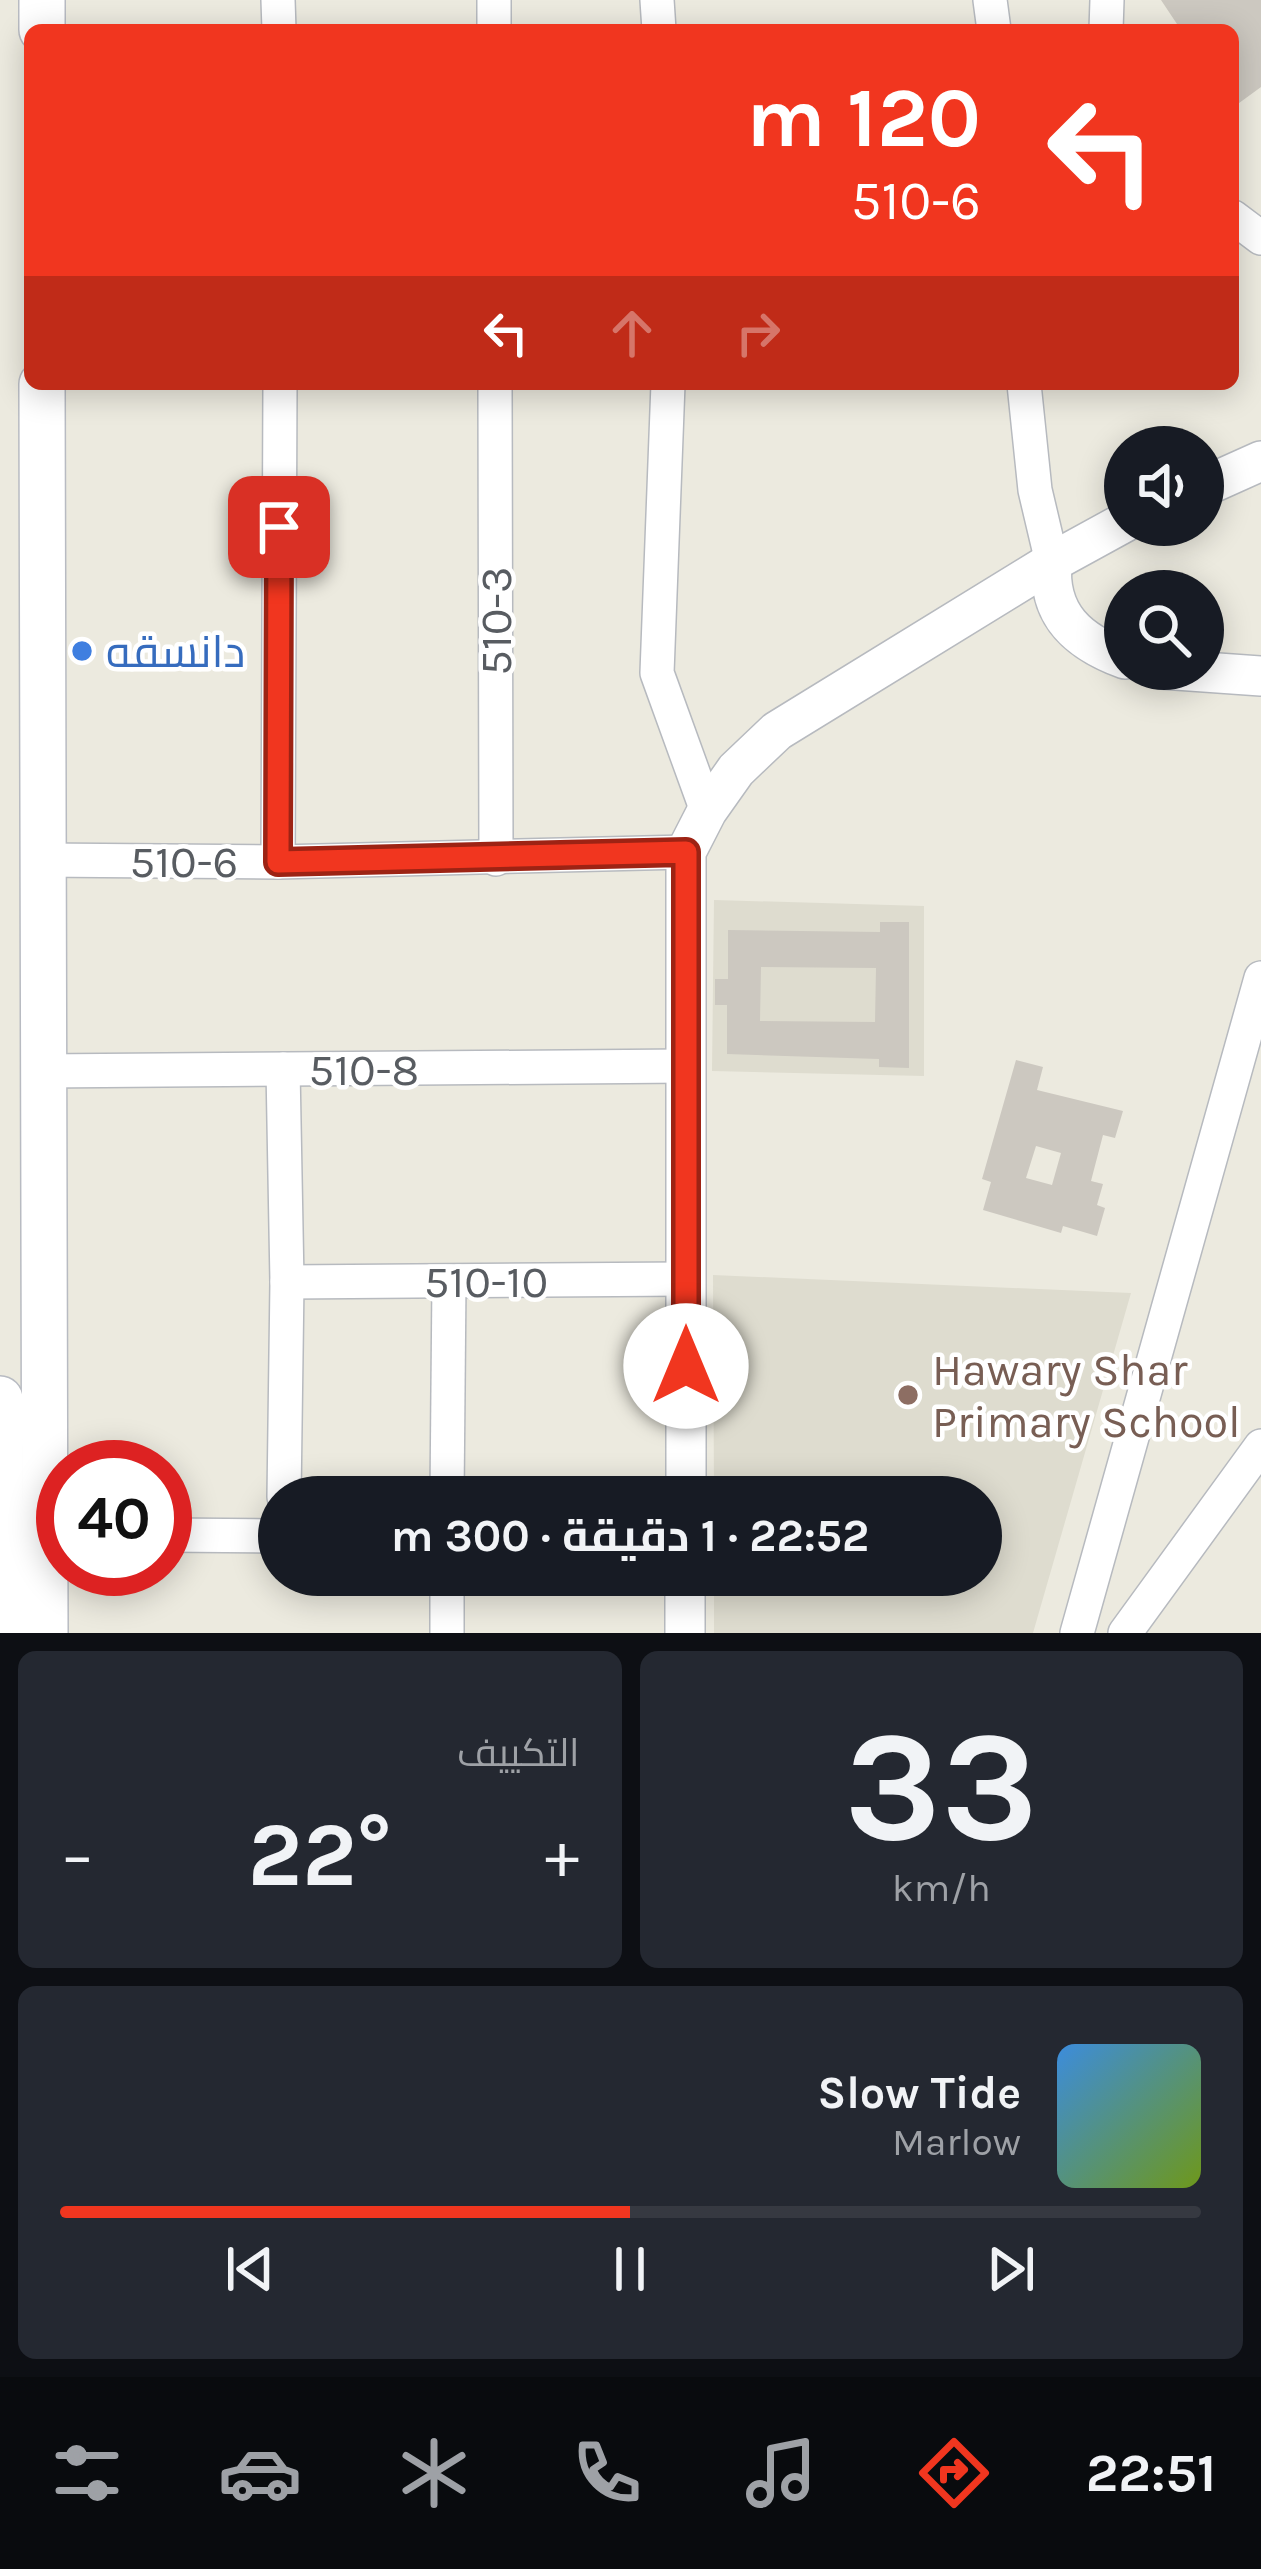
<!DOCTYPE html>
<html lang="ar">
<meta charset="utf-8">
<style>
:root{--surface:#171b24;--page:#242831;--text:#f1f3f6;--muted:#9ea1a6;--line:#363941;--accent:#f1361f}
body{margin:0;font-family:Karla,Cairo,sans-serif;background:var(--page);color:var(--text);direction:rtl;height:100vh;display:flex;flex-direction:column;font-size:45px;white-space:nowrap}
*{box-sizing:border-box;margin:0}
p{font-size:39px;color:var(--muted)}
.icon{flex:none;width:66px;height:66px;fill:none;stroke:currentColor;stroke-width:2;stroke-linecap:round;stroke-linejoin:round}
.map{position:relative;height:1633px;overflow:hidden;direction:ltr}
.details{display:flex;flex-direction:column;gap:18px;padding:18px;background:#0d0f14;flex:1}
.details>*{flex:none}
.banner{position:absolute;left:24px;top:24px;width:1215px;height:366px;border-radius:18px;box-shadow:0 6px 30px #0003;direction:rtl;background:#f1361f;color:#fff;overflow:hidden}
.fabs{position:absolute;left:1104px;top:426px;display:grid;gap:24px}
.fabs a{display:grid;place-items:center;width:120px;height:120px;border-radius:50%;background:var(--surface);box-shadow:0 6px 30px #0003;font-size:60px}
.speed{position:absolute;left:36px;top:1440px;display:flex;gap:24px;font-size:60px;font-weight:700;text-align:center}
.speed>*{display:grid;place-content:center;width:156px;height:156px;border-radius:50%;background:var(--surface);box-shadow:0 6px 30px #0003;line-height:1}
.speed .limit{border:18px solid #d22;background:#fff;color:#111}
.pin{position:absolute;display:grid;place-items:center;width:102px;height:102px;color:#fff;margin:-51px;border-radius:24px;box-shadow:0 6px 18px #0006}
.me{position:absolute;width:132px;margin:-66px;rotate:0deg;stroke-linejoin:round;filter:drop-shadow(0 0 9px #0008)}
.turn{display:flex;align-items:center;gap:42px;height:252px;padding:0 60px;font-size:54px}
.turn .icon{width:156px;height:156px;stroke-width:2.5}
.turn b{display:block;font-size:84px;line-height:102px}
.lanes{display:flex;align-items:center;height:114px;padding:0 60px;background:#0003;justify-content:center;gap:60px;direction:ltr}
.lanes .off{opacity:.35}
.big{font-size:90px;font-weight:700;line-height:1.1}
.details .card{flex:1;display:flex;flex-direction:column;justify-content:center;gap:18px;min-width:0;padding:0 42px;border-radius:18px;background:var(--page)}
.details .dial{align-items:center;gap:0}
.dial b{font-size:156px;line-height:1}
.song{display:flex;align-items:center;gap:36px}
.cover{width:144px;height:144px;border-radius:18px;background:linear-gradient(135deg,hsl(210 70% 55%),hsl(80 70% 35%))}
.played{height:12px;border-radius:6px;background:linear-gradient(90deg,var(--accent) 50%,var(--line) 50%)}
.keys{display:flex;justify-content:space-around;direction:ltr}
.heat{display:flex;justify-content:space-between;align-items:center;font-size:66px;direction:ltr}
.details .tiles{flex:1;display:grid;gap:18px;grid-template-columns:1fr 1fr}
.card:last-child{grid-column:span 2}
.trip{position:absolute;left:258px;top:1476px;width:744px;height:120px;border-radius:60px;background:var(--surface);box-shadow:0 6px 30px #0003;font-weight:700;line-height:120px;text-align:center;direction:rtl}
.tabs{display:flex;height:192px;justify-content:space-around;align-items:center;background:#090b0e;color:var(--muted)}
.tabs .icon{width:84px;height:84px}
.tabs .selected{color:var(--accent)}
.tabs b{font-size:54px;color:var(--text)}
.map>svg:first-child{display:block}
.education{fill:#dedccf}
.building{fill:#ccc8c0;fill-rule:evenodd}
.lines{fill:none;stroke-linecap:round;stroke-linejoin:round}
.minor-casing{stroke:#b7babf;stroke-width:36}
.tertiary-casing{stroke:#b7babf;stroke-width:42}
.secondary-casing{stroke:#b8bbc2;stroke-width:48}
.minor{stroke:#fff;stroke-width:33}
.tertiary{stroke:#fff;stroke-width:39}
.secondary{stroke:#fff;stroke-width:45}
.route-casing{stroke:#9d2314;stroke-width:30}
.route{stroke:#f1361f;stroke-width:21}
.shop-dot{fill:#3f7fe0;stroke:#fff;stroke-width:4.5}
.education-dot{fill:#8d6e63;stroke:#fff;stroke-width:4.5}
.labels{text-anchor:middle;stroke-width:9;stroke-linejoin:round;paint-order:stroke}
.street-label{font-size:45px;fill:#585c61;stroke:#fff}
.shop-label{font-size:45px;fill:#366cbe;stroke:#fff;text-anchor:start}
.education-label{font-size:45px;fill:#785e54;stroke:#fff;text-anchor:start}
</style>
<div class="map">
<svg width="1261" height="1633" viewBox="0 0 1261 1633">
<rect width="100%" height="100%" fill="#eceadf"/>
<g class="education">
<polygon points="714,900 924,906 924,1076 712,1071"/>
<polygon points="713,1275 1131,1293 1033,1633 714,1633 714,1575 981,1575 981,1497 714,1497"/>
</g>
<g class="building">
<polygon points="1161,0 1261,0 1261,87 1235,106 1233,30 1167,30 1177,24"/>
<path d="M880,922H909V1068L879,1067V1059L727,1054V1005H715V979H728V930L880,932ZM761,967L876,968L875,1022L760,1021Z"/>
<path d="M1016,1060L1043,1067L1037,1090L1123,1111L1115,1138L1103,1135L1091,1181L1103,1184L1097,1205L1105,1208L1097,1236L1063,1226L1061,1233L983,1210L991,1182L982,1179ZM1036,1146L1061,1153L1052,1185L1026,1178Z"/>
</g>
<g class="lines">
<g class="minor-casing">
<g id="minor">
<polyline points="278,0 279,30"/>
<polyline points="494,0 494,30"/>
<polyline points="657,0 659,30"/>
<polyline points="990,0 994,30"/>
<polyline points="1106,30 1107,0"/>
<polyline points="1233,217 1261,238"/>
<polyline points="495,384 496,859"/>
<polyline points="668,384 657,673 707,811"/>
<polyline points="1024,384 1035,490 1052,562"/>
<polyline points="41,860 278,862 686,852"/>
<polyline points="278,862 280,384"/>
<polyline points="283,1069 287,1282 284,1497"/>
<polyline points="42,1071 686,1066"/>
<polyline points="287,1282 686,1279"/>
<polyline points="447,1497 449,1281"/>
<polyline points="165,1535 279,1536"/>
<polyline points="447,1633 447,1575"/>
<polyline points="1077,1633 1261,978"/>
<polyline points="1125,1633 1261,1446"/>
</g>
</g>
<g class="tertiary-casing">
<g id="tertiary">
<polyline points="1203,487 1261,461"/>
<path d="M1052,562C1047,615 1078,642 1125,659"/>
<polyline points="1162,669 1261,676"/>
<polyline points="686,1497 686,852 707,811 736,770 777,731 1052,562 1125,522"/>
<polyline points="685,1633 685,1575"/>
</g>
</g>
<g class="secondary-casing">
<g id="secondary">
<polyline points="42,30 42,0"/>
<polyline points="42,384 45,1633"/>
<polyline points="0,1399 1,1633"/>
</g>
</g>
<use href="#minor" class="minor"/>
<use href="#tertiary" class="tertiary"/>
<use href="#secondary" class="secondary"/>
</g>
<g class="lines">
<g class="route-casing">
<polyline id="route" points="279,527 278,862 686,852 686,1366"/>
</g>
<use href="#route" class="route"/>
</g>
<circle class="shop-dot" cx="82" cy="651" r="12"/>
<circle class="education-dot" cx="908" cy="1395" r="12"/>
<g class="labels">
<g class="street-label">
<text transform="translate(495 621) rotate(-90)" y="16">510-3</text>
<text x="184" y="877">510-6</text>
<text x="364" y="1085">510-8</text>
<text x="486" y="1297">510-10</text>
</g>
<g class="shop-label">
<text x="106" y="667">دانسقه</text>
</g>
<g class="education-label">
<text x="932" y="1385">Hawary Shar<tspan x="932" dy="52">Primary School</tspan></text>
</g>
</g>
</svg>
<div class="fabs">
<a><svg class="icon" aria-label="sound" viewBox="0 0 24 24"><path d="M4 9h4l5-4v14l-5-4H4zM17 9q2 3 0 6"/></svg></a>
<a><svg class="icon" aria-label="search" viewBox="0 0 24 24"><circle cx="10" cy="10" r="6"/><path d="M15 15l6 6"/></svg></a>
</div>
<div class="speed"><div class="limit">40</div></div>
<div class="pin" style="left:279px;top:527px;background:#d93025"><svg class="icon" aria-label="arrive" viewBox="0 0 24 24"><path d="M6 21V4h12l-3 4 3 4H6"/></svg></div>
<svg class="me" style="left:686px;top:1366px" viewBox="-20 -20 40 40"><circle r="19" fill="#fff"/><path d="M0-13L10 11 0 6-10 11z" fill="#f1361f"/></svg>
<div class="trip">22:52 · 1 دقيقة · 300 m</div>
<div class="banner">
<div class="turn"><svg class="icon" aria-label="left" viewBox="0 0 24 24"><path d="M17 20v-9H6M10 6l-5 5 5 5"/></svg><div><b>120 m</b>510-6</div></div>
<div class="lanes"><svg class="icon" aria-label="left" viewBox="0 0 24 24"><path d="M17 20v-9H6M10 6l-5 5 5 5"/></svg><svg class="icon off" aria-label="ahead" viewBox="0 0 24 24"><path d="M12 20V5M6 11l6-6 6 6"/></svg><svg class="icon off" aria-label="right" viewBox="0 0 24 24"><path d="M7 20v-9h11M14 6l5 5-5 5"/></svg></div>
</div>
</div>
<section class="details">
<div class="tiles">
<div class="card dial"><b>33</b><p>km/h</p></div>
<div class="card"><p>التكييف</p>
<div class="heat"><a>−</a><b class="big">22°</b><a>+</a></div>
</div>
<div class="card">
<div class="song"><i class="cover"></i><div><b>Slow Tide</b><p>Marlow</p></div></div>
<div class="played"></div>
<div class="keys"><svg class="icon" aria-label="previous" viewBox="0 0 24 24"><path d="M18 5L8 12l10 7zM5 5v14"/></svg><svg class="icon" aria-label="pause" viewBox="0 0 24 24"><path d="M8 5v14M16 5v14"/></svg><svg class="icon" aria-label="next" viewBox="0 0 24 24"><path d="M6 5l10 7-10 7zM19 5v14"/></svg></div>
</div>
</div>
</section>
<nav class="tabs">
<b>22:51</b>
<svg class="icon selected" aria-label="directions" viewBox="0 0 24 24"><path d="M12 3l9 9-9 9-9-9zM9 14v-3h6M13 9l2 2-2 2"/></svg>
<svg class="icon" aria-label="music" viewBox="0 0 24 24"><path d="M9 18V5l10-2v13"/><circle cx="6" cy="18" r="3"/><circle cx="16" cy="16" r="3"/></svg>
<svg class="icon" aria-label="phone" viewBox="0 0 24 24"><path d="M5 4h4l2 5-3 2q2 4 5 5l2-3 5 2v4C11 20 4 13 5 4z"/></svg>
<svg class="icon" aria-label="climate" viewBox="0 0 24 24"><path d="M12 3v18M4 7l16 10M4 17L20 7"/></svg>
<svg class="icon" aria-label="car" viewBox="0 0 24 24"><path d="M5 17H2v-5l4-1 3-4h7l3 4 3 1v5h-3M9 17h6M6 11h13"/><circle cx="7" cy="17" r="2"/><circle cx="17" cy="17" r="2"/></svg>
<svg class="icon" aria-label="filters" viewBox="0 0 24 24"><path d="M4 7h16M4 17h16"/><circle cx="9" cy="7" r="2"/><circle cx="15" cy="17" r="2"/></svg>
</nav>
